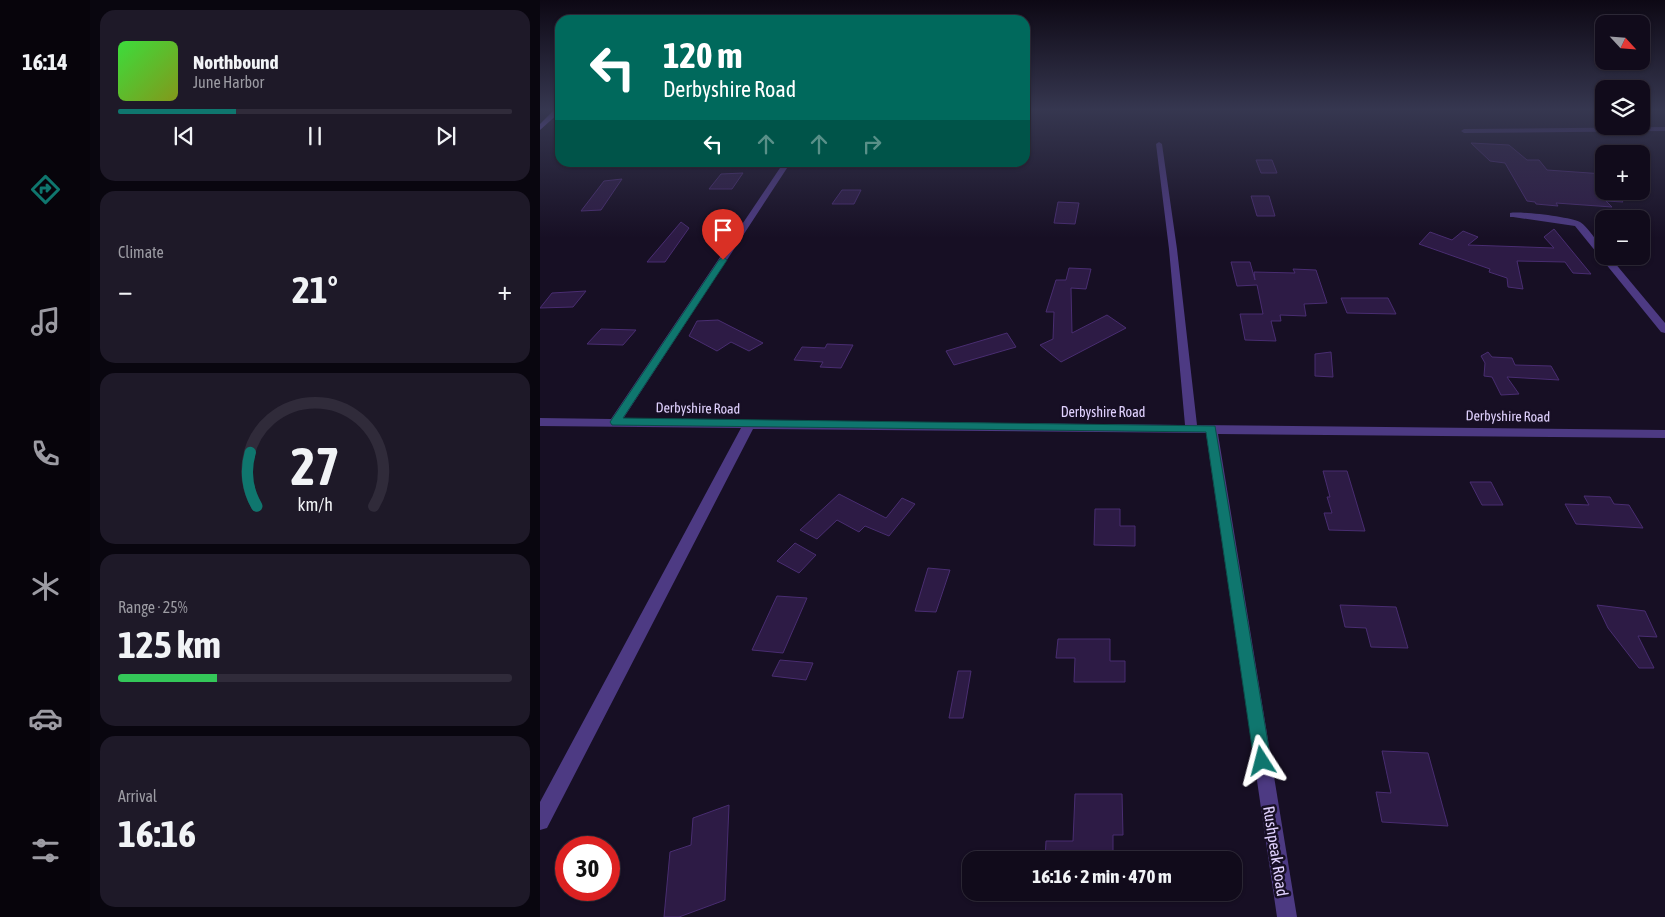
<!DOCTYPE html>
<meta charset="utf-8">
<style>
:root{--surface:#110b1b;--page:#1e1928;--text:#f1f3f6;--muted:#9c9ba3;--line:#302b3a;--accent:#0f766e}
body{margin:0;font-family:"Asap Condensed",sans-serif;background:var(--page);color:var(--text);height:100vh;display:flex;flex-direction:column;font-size:19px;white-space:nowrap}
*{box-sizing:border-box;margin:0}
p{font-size:16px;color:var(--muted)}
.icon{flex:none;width:28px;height:28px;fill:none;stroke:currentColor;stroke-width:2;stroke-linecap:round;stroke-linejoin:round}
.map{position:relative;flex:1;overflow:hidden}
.side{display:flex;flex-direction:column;gap:10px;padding:10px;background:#09060f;width:450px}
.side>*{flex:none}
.guide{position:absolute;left:15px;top:15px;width:475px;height:152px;border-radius:15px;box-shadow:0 1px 4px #0004,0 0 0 1px var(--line);background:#00695c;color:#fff;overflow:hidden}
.needle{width:32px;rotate:116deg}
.tools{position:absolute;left:1055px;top:15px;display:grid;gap:10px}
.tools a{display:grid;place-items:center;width:55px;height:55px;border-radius:10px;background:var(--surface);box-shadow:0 1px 4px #0004,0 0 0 1px var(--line);font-size:25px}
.speed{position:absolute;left:15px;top:836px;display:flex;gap:10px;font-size:25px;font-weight:700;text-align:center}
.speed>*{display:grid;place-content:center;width:65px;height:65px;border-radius:50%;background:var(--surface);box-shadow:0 1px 4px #0004,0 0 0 1px var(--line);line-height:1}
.speed .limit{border:8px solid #d22;background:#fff;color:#111}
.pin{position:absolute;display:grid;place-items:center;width:42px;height:42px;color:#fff;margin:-51px -21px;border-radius:50% 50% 50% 0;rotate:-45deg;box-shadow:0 0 5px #0007}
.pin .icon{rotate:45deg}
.me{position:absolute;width:55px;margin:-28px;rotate:351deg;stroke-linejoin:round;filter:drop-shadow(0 0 4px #0008)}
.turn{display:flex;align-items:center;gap:18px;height:105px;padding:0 25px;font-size:22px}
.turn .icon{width:65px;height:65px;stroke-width:2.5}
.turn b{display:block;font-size:35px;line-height:42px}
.lanes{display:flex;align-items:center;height:48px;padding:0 25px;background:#0003;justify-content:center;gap:25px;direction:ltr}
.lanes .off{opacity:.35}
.big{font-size:38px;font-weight:700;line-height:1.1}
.side .widget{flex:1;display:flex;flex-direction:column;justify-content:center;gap:8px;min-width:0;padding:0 18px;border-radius:15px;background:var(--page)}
.side .dial{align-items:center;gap:0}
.dial svg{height:130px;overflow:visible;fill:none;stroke:var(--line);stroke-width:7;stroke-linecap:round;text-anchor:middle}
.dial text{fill:var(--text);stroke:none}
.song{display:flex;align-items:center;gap:15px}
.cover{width:60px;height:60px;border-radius:8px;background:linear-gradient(135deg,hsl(120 70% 55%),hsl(70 70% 35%))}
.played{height:5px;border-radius:2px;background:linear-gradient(90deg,var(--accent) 30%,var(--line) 30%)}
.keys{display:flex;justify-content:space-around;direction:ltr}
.heat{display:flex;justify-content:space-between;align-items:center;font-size:28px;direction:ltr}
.charge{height:8px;border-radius:4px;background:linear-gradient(90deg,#34c759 25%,var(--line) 0)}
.trip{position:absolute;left:422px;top:851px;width:280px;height:50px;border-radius:15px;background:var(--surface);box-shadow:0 1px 4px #0004,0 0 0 1px var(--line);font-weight:700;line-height:50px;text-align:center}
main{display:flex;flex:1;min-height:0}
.tab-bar{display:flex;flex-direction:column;width:90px;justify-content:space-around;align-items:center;background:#07040b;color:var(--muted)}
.tab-bar .icon{width:35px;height:35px}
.tab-bar .active{color:var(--accent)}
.tab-bar b{font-size:22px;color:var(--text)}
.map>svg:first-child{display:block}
.building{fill:#2d1b45;stroke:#492d71}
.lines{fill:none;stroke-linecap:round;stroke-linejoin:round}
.street{fill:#4d3a83;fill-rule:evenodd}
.secondary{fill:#8e6afe;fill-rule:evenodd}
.route{fill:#0f766e;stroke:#0a4d48}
.labels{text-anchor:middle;stroke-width:5;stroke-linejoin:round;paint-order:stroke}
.street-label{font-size:14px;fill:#e1d2ff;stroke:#170f24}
.near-street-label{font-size:16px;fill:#e1d2ff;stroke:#170f24}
</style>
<main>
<nav class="tab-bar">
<b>16:14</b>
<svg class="icon active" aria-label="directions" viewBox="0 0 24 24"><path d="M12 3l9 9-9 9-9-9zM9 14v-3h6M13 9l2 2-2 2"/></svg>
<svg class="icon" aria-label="music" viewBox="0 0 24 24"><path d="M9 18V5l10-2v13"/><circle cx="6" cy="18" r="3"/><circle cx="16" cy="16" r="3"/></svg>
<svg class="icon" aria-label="phone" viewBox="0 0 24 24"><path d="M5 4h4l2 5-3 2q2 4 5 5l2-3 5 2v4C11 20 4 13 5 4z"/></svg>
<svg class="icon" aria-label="climate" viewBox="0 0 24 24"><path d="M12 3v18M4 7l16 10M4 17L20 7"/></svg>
<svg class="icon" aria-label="car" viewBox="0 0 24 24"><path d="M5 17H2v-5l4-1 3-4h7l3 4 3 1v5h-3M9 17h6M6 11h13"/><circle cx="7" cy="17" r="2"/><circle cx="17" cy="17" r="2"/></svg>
<svg class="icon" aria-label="filters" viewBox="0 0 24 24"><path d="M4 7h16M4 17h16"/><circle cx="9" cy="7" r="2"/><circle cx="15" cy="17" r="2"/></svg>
</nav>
<section class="side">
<div class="widget">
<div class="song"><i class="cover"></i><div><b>Northbound</b><p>June Harbor</p></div></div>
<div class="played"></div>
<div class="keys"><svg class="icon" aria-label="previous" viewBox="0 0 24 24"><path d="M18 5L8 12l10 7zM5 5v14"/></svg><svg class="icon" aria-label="pause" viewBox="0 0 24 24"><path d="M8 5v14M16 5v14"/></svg><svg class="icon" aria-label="next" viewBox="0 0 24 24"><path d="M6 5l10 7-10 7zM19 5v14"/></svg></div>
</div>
<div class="widget"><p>Climate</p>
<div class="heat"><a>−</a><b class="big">21°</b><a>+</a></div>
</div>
<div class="widget dial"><svg viewBox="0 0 100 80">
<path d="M14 69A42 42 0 1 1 86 69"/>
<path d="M14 69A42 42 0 0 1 10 36" stroke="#0f766e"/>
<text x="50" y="56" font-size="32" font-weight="700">27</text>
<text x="50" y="72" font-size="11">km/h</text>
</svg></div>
<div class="widget"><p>Range · 25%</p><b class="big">125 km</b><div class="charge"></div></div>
<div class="widget"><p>Arrival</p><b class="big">16:16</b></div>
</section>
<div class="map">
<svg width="1125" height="917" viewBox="0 0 1125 917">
<rect width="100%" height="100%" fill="#170f24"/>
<g class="building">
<polygon points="931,143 969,145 987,160 999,160 1007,170 1064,174 1064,191 1074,191 1083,202 1066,201 1072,207 1016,203 1018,206 996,204 995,202 987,201 965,163 950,161"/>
<polygon points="716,160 732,160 737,173 721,173"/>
<polygon points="203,173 192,189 169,189 181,174"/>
<polygon points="82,179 61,210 41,211 64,181"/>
<polygon points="302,190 321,190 314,204 292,204"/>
<polygon points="711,196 729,196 735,216 717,216"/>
<polygon points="518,202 539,203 535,224 514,223"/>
<polygon points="141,222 149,228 125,262 107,262"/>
<polygon points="1014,229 1051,274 1033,273 1025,262 977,261 983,289 968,287 967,278 949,272 950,269 879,244 890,232 912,240 923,231 938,237 928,245 1014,248 1004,237"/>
<polygon points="691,262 710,262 715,280 714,272 755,273 753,269 776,270 787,303 764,304 766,316 740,315 741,321 731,321 736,341 705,340 700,314 723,314 717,285 697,286"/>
<polygon points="529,268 551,269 546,289 531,288 532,333 567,315 586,328 521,362 500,345 513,339 514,312 506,312 516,280 526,280"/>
<polygon points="46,291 33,307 0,308 12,293"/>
<polygon points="801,298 848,298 856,314 807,313"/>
<polygon points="178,320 223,343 209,351 191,342 177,351 149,336 157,321"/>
<polygon points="61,329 96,330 83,345 47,344"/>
<polygon points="467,333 476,347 414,365 406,351"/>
<polygon points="287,344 313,345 301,368 280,367 283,362 254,360 262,347 285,348"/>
<polygon points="791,352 793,377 775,376 775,354"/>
<polygon points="948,352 952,357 972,358 975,365 1011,366 1019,380 967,377 979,394 961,395 952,377 944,376 945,363 941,356"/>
<polygon points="783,471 807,471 825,531 789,530 784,513 792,513 787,497 790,497"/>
<polygon points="930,482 951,482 963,505 942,505"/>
<polygon points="299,494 346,518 362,498 375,504 349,536 325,526 319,532 297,520 277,539 260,530"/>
<polygon points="1044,496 1070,497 1074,504 1089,505 1103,528 1036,524 1025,504 1049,505"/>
<polygon points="555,509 580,509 580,526 595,526 595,546 554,545"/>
<polygon points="255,543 276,555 259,573 237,561"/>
<polygon points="388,568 410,570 396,612 375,611"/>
<polygon points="237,596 267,598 243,653 212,650"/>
<polygon points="800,605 856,607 868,648 831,647 826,628 805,627"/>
<polygon points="1057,605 1105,611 1117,637 1098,636 1114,668 1099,668 1068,628"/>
<polygon points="518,639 570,639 570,661 585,661 585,682 534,682 535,658 516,658"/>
<polygon points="240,660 273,663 266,680 232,676"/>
<polygon points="418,671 431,671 423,718 409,718"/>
<polygon points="842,751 888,753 908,826 842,822 836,792 851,793"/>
<polygon points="535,794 582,794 583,835 573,835 573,860 505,860 506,841 533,841"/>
<polygon points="189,805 185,900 139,917 124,917 130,852 151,845 153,818"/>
</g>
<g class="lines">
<g class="street">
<polygon points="1125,127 1125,131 924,133 921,131 924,129"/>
<polygon points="619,142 622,144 637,249 657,425 1125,430 1125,438 678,434 757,917 737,917 666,433 213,429 7,828 0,830 0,802 201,428 0,426 0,418 71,419 244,162 251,162 83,419 645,425 629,249 616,144"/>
<path d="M970,213C981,211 1030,217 1040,222C1047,226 1064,249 1064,256H1069L1125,323V333L1121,332L1035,226L973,217H970Z"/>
</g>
<polygon class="secondary" points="15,109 20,109 20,112 0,130 0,124"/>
</g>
<linearGradient id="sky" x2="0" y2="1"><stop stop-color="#0d0814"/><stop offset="0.46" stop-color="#363750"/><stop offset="1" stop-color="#363750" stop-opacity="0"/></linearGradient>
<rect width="1125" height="238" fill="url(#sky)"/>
<polygon class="route" points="183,257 187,260 83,418 675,426 731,761 728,767 722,769 717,767 714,761 666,432 72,425 70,422 72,419 179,260"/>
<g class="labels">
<g class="street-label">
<text transform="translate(158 408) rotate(1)" y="5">Derbyshire Road</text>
<text x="563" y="417">Derbyshire Road</text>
<text transform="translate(968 416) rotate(1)" y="5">Derbyshire Road</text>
</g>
<g class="near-street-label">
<text transform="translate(736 851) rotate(81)" y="6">Rushpeak Road</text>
</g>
</g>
</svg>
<div class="tools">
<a><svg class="needle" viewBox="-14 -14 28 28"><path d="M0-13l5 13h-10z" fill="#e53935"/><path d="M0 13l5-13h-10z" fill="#9c9ba3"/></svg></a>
<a><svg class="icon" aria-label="layers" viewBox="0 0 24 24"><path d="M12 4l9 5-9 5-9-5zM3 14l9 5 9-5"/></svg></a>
<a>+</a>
<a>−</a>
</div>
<div class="speed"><div class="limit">30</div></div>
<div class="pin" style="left:183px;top:260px;background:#d93025"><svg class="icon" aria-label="arrive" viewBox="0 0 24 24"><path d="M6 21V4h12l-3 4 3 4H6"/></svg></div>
<svg class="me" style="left:722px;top:761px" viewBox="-20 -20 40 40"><path d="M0-17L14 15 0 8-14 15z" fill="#0f766e" stroke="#fff" stroke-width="4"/></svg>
<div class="trip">16:16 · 2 min · 470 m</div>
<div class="guide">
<div class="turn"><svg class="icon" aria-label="left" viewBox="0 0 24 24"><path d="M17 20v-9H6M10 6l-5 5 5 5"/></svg><div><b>120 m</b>Derbyshire Road</div></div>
<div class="lanes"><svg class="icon" aria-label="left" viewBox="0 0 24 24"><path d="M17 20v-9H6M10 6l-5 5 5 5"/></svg><svg class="icon off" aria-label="ahead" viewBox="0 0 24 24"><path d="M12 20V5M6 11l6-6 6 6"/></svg><svg class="icon off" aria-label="ahead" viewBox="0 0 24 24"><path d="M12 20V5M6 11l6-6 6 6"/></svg><svg class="icon off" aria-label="right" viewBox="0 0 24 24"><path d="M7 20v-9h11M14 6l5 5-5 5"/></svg></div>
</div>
</div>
</main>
